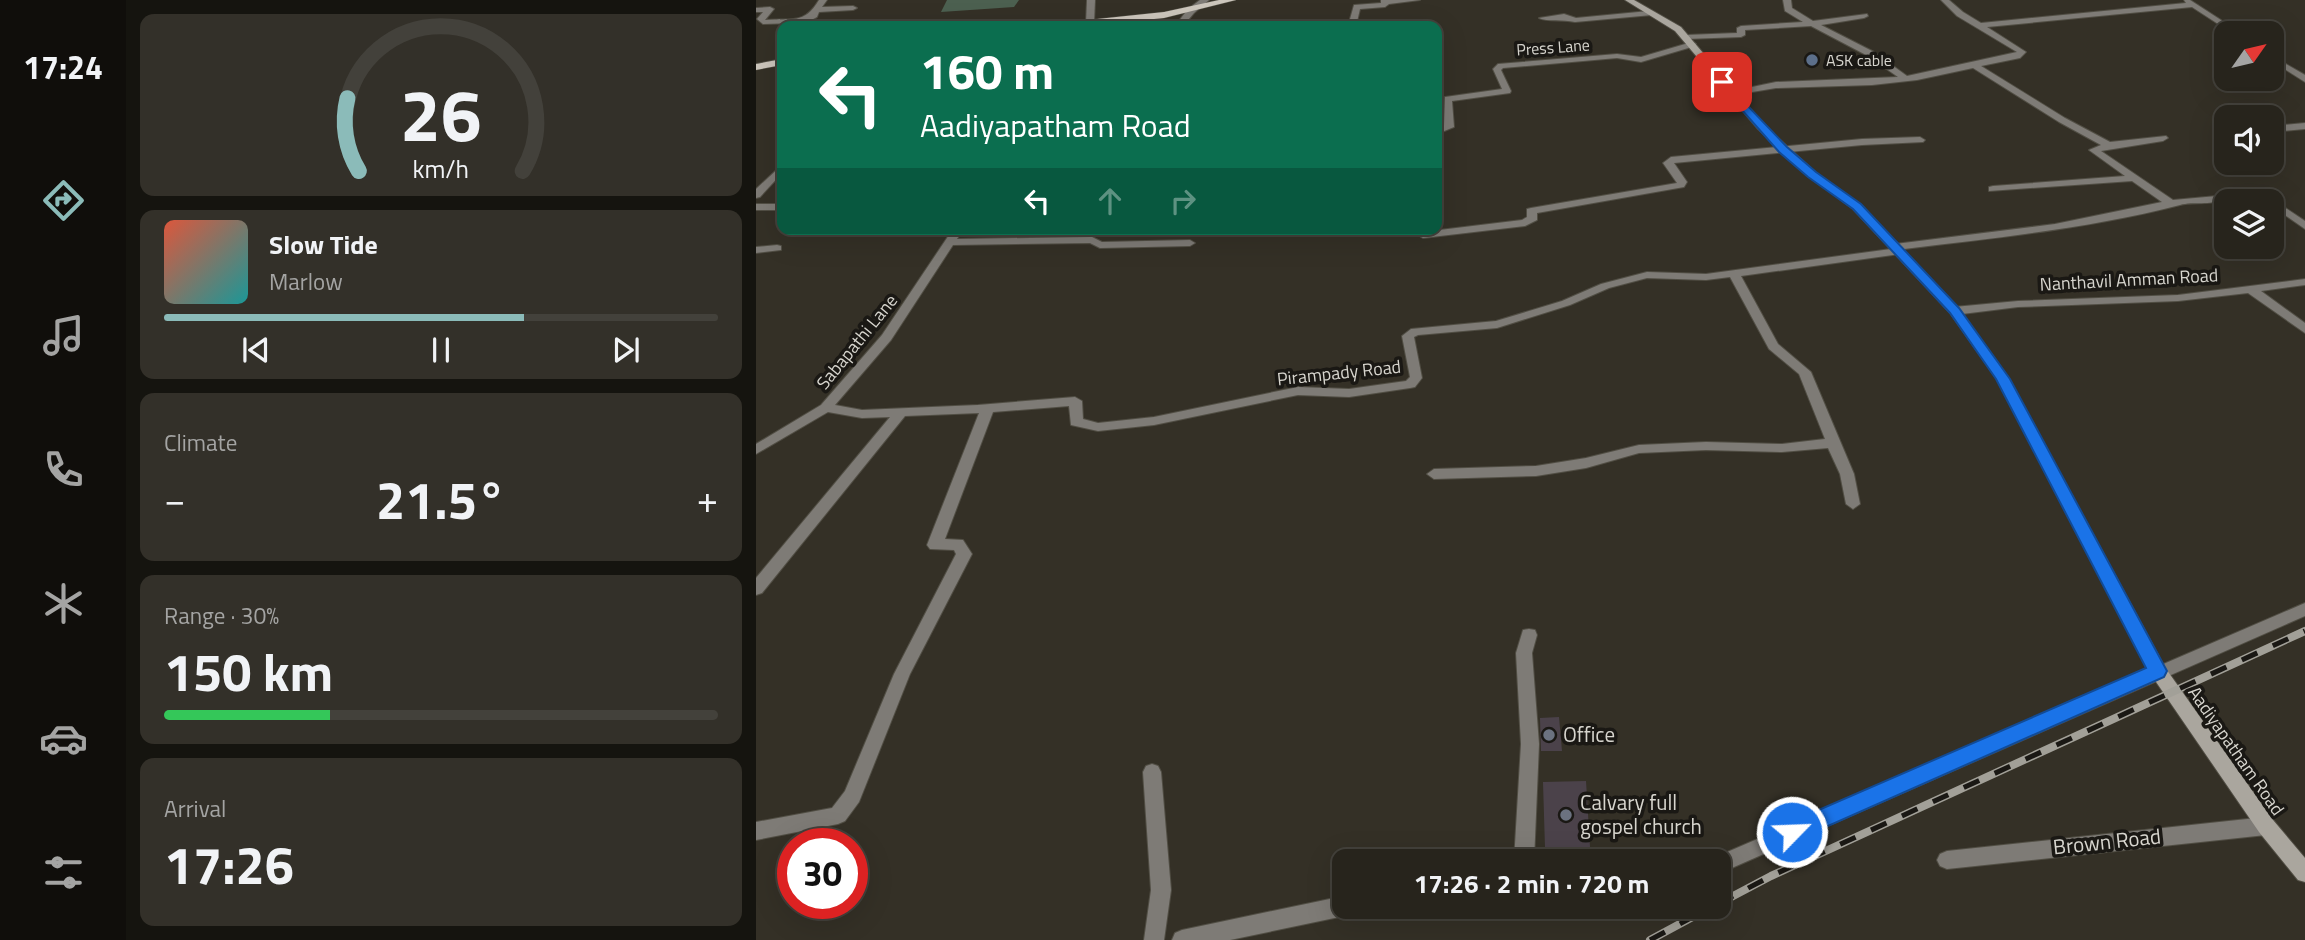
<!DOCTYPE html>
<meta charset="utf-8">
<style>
:root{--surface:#27241c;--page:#333029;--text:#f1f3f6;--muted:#a4a4a3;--line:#43413b;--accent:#8bbbb9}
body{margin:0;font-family:"Titillium Web",sans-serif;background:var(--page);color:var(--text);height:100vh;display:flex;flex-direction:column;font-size:26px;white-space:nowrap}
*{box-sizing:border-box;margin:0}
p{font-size:23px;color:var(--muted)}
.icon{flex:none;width:38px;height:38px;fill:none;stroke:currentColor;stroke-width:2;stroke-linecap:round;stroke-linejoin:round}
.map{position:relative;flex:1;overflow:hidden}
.drawer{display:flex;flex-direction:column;gap:14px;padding:14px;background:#15140f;width:630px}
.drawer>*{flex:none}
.banner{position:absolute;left:21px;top:21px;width:665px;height:214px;border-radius:14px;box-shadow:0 7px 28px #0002,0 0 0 2px var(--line);background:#0b6e4f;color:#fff;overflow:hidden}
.needle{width:46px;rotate:56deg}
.tools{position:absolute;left:1458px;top:21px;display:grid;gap:14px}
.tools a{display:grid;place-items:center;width:70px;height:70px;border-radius:14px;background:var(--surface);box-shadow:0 7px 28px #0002,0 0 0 2px var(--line);font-size:35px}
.speed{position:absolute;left:21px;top:828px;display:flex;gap:14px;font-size:35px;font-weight:700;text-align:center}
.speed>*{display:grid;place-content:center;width:91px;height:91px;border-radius:50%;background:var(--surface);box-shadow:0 7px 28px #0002,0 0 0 2px var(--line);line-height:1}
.speed .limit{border:10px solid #d22;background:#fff;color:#111}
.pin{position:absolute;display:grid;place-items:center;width:60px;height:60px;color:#fff;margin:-30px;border-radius:14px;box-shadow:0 4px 10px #0006}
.me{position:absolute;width:77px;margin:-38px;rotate:66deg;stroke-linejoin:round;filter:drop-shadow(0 0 5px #0008)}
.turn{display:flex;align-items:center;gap:24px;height:147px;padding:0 28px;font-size:32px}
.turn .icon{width:91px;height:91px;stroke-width:2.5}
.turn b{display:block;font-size:49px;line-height:60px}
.lanes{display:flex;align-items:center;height:66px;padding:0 28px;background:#0003;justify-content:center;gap:35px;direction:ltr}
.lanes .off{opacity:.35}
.big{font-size:52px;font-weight:700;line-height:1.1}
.drawer .tile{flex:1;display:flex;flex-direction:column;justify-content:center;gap:10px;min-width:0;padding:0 24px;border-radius:14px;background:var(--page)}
.drawer .dial{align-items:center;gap:0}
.dial svg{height:182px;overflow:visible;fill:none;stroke:var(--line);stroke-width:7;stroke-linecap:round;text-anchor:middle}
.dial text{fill:var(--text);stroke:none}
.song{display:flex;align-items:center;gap:21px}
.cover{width:84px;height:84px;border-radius:10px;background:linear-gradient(135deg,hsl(10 70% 55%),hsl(180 70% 35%))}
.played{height:7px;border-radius:4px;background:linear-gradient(90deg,var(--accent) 65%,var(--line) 65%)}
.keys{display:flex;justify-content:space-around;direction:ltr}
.heat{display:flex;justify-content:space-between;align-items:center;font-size:38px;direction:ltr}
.charge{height:10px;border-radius:5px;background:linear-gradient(90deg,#34c759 30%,var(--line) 0)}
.trip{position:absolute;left:576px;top:849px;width:399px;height:70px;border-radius:14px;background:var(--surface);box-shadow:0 7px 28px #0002,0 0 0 2px var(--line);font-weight:700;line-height:70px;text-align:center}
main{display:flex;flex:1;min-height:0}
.dock{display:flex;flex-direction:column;width:126px;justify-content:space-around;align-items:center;background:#100e0b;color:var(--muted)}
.dock .icon{width:49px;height:49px}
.dock .active{color:var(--accent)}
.dock b{font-size:32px;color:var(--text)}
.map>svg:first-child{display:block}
.green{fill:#4c6050}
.building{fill:#4b424a}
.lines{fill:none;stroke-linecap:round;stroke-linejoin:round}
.street-casing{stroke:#514e44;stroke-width:2}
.secondary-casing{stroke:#514e44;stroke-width:2}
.primary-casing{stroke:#514e44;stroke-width:1}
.street{fill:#7e7b76;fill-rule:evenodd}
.secondary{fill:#aaa69e;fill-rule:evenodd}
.primary{fill:#ccc6bc;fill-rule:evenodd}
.rail-casing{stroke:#a2a098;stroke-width:8}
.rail{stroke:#1a1814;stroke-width:5;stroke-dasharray:17;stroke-linecap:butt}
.route{fill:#1a73e8;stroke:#114b97;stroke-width:2}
.service-dot{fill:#5c6f8a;stroke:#1a1814;stroke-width:2.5}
.worship-dot{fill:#6b7280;stroke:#1a1814;stroke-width:2.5}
.labels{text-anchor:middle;stroke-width:7;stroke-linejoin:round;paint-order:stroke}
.far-street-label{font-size:16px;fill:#d7d5ce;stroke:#1a1814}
.far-poi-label{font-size:16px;fill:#d7d5ce;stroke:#1a1814;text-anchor:start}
.street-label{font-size:18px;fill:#d7d5ce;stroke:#1a1814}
.near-poi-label{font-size:21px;fill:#d7d5ce;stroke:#1a1814;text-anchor:start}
.near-street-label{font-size:21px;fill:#d7d5ce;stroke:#1a1814}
</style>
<main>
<nav class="dock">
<b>17:24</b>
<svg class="icon active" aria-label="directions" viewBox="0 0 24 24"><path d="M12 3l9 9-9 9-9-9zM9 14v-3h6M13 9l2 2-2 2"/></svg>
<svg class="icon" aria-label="music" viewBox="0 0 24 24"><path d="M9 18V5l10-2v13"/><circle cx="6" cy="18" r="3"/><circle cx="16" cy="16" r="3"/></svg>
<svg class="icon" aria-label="phone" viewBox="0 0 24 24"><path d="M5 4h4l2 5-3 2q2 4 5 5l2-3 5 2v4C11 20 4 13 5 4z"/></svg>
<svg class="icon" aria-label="climate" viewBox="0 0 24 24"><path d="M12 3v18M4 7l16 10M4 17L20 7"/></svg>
<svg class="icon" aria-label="car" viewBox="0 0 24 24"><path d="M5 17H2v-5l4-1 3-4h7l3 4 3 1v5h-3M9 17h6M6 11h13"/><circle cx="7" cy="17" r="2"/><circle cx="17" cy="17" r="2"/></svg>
<svg class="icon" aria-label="filters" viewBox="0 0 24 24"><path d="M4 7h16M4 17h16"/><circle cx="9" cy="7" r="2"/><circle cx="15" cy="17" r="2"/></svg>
</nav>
<section class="drawer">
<div class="tile dial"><svg viewBox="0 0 100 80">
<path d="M14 69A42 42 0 1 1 86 69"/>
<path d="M14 69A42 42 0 0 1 9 37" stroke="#8bbbb9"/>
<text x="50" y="56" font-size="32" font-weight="700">26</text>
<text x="50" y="72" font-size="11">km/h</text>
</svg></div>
<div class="tile">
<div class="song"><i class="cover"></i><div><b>Slow Tide</b><p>Marlow</p></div></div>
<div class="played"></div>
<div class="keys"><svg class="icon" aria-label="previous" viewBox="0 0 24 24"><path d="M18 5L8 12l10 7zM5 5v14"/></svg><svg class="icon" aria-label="pause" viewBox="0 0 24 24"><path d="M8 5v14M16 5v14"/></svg><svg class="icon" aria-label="next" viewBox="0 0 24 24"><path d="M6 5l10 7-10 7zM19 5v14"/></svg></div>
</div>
<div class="tile"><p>Climate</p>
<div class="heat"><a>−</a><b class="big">21.5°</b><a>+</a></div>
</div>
<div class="tile"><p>Range · 30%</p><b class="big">150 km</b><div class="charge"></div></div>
<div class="tile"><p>Arrival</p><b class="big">17:26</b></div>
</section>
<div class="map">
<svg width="1549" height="940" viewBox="0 0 1549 940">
<rect width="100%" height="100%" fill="#343026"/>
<polygon class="green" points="191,0 263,0 258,7 185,12"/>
<g class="building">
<polygon points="803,717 806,751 785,751 784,718"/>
<polygon points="830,781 834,847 789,848 787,782"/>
</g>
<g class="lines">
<g class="street-casing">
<g id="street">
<path d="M63,0H71L66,7L97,6L101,8L97,10L63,12L61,17L44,26H41V23L7,24L1,19L7,12H0V8L14,7L18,9L9,20C36,18 48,25 63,0Z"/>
<polygon points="331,0 339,0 338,23 334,25 330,23"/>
<polygon points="444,0 453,0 438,13 427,26 419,26 432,9"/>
<polygon points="625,0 664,0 633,4 629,7 604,9 600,26 592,26 598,5 625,3"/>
<path d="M1027,0H1035L1036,8L1057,21L1111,14L1112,16L1108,18L1065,25L1118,52L1151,76L1261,52L1201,16L1185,0H1193L1207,12L1225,23L1430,3L1428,0H1434L1485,33H1476L1436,7L1231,27L1270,52L1264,58L1225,66L1309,118L1354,142L1410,136L1412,138L1407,141L1345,151L1417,200L1461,196L1466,199C1455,206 1437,201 1424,205C1335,228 1240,238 1148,249V253L1144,254L985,276L1022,344L1055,372L1098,474L1104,504L1097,509L1090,504L1084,474L1072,448L1026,452L950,450L883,453L830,468L780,476L678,479L671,474L678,469L780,466L830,458L883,445L950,442L1026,444L1069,439L1043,374L1013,349L974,277L950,280L891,278L853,288L814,305L741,328L662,335L658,337L666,378L659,387L654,388L593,397L542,395L398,425L342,431L315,425L313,406L237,412L189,539L207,540L216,554L154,674L103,802L89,821L82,824L0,840V822L76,808L89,791L138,674L200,554L198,550L174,549L171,545L223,413L149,416L6,593L0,595V578L134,417L106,418L72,412L0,454V444L65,405L126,335L197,229H207L201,239L336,237L346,242L434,240L439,243L434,246L344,248L334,243L197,245L135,340L79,405L106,410L222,405L319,397L326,401L327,419L342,423L398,417L542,387L593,389L650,381L654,377L646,336L655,329L740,321L806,301L845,284L891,272L950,274L1135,249V245L1139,244L1299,224L1406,202L1376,181L1233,191V187L1237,186L1369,176L1333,150L1345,145L1303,122L1217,68L1161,80L1116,85L1020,88L972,96V92L1020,82L1142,77L1112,56L1055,26L989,30V35L985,37L930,39L926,37L930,35L981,33V28L985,26L1047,22L1029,11Z"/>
<path d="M893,11H896V15L819,22C807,19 791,22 783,18L808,14L820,18Z"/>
<polygon points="936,42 940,44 939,46 885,62 861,58 747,68 745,70 755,91 754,93 696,101 698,127 681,134 681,128 688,126 689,97 746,89 737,69 742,64 861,54 885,57"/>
<polygon points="1516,56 1549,75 1549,82 1516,61"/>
<polygon points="26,82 26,94 20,93 22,85"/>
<polygon points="1549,123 1549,129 1516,132 1516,126"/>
<polygon points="1164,137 1169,140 1167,142 1106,145 918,163 931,182 928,187 781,213 781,220 769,226 667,238 662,235 667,232 766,220 771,217 771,209 775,208 921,183 907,163 915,157 1106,139"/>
<polygon points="26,165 26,173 4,197 0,198 0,189"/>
<polygon points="1516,199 1549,221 1549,229 1516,206 1516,201 1511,201"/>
<rect x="0" y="204" width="26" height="6"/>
<polygon points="21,245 25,246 25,250 0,253 0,247"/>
<polygon points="1549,279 1549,285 1505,291 1549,323 1549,333 1492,293 1422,301 1262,307 1198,315 1192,311 1198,307 1262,301 1422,295"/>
<polygon points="1549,603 1549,616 969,871 962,874 962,861 954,861 955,859"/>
<polygon points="773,629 779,630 781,635 776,653 783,744 778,861 758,861 765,744 760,653 767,630"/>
<polygon points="396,764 402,766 405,772 415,890 408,940 388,940 395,890 387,772 390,766"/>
<polygon points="1510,817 1517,820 1520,826 1517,832 1510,835 1191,869 1184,866 1181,860 1184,854 1191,851"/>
<polygon points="588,896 588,906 598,906 595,913 588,916 474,940 416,940 419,933 426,930"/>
</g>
</g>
<g class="secondary-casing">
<polygon id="secondary" points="869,0 878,0 925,27 1008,125 1059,172 1105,205 1202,309 1253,379 1408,666 1517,820 1549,858 1549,882 1542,880 1503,832 1396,676 1241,379 1194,313 1097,209 1053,176 1002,129 919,31"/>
</g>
<g class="primary-casing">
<g id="primary">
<polygon points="463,0 480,0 408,18 328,26 298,26 303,23 408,12"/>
<polygon points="26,59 26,65 0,70 0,64"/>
</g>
</g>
<use href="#street" class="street"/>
<use href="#secondary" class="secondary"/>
<use href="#primary" class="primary"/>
<g class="rail-casing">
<g id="rail">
<polyline points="962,904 1015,876 1549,631"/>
<polyline points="894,940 957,906"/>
</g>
</g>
<use href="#rail" class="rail"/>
</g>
<polygon class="route" points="966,79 1031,147 1060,172 1105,204 1203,308 1254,379 1411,671 1408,677 1036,842 1028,840 1025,832 1028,825 1390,668 1240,379 1194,313 1097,209 1052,177 1023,152 963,84 961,82"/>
<circle class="service-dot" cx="1056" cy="60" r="7"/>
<g class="worship-dot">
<circle cx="793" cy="735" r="7"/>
<circle cx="810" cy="815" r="7"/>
</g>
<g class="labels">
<g class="far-street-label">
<text transform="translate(797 47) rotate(-4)" y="6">Press Lane</text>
</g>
<g class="far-poi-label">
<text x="1070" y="66">ASK cable</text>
</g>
<g class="street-label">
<text transform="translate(1373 280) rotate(-3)" y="6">Nanthavil Amman Road</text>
<text transform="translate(101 342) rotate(-51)" y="6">Sabapathi Lane</text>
<text transform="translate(583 373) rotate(-6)" y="6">Pirampady Road</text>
<text transform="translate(1480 751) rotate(55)" y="6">Aadiyapatham Road</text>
</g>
<g class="near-poi-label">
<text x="807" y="742">Office</text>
<text x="824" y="810">Calvary full<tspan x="824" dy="24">gospel church</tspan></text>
</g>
<g class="near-street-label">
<text transform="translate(1351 842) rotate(-6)" y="7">Brown Road</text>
</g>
</g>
</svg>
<div class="tools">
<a><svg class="needle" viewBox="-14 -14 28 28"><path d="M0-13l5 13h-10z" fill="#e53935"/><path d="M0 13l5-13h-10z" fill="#a4a4a3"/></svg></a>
<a><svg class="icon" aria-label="sound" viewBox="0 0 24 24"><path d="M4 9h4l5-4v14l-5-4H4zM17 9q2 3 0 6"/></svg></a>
<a><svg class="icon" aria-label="layers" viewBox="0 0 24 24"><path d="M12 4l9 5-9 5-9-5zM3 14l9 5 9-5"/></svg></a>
</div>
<div class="speed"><div class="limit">30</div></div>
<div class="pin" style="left:966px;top:82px;background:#d93025"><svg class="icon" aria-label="arrive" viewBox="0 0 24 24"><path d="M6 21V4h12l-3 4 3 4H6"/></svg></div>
<svg class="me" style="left:1036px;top:832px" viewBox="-20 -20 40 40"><circle r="17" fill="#1a73e8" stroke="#fff" stroke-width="3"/><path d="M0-11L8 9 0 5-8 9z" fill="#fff"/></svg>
<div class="trip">17:26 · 2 min · 720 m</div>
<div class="banner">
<div class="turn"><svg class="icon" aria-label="left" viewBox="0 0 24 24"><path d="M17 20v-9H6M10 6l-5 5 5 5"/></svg><div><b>160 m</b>Aadiyapatham Road</div></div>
<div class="lanes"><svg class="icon" aria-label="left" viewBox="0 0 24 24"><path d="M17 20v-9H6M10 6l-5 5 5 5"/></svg><svg class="icon off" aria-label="ahead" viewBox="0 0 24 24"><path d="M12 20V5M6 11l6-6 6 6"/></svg><svg class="icon off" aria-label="right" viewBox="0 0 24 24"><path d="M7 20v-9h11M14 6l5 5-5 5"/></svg></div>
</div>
</div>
</main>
